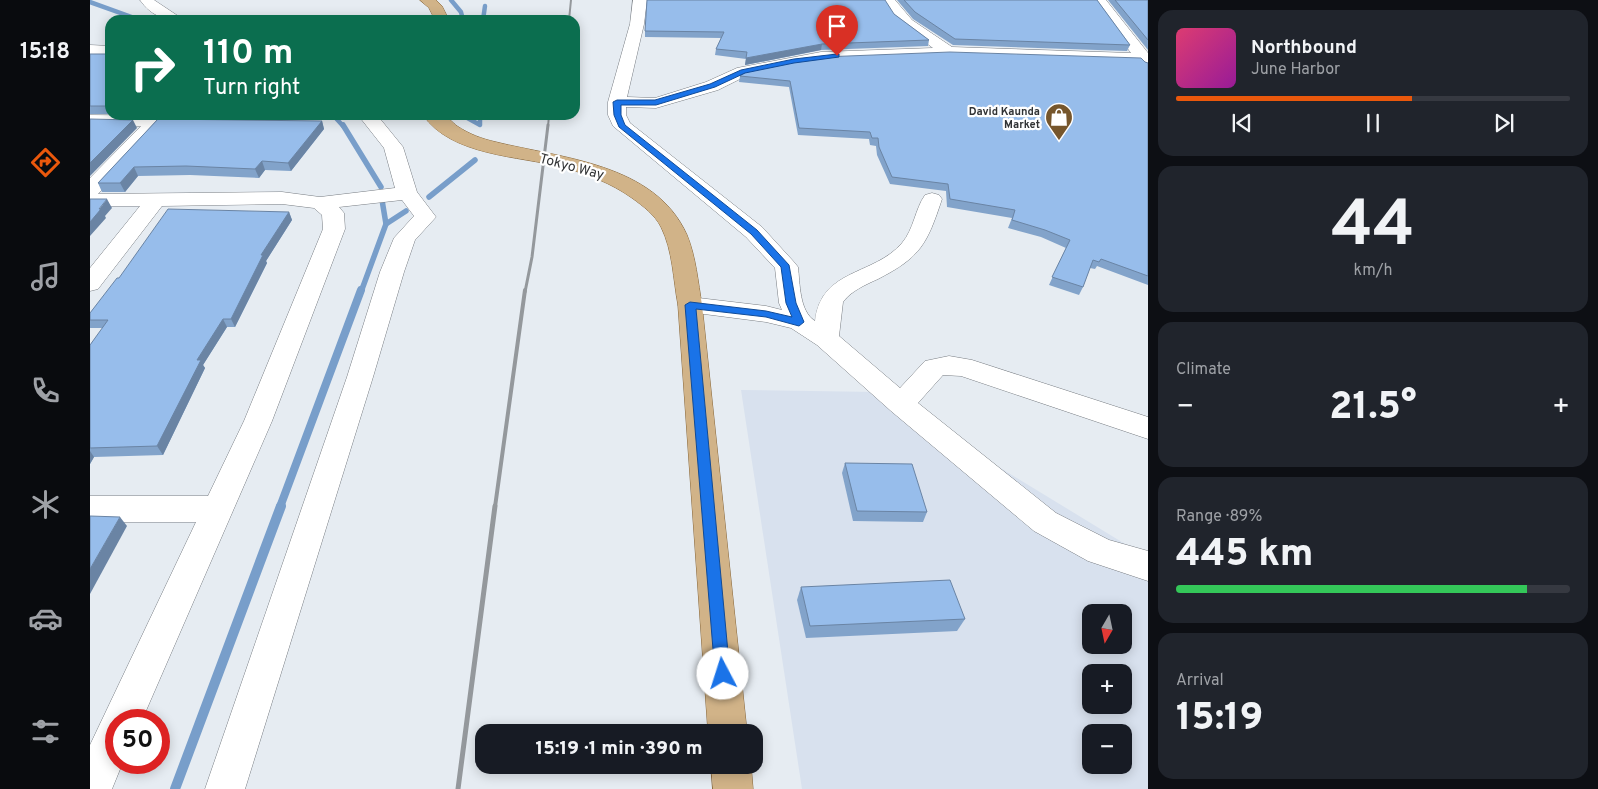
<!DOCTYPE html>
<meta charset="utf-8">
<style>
:root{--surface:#171b24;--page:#20242c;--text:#f1f3f6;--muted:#9ea1a6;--line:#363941;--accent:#ea580c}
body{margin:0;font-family:Overpass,sans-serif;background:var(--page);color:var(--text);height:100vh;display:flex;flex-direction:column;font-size:19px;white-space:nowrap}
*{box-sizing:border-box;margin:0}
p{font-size:16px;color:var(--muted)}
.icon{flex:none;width:28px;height:28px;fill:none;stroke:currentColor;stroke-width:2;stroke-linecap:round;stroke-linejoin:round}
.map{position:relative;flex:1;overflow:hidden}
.drawer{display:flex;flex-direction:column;gap:10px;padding:10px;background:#0d0f14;width:450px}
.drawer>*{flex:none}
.guide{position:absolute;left:15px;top:15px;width:475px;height:105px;border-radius:15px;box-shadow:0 2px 12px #0003;background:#0b6e4f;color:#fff;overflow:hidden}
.needle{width:32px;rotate:189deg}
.controls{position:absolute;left:992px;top:604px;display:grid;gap:10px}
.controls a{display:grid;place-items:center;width:50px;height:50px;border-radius:10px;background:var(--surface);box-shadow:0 2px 12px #0003;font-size:25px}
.speed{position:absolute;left:15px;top:709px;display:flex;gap:10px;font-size:25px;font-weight:700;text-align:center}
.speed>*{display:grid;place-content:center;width:65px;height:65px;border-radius:50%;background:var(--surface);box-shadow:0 2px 12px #0003;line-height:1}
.speed .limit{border:8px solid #d22;background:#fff;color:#111}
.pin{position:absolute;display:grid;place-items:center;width:42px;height:42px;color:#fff;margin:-51px -21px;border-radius:50% 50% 50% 0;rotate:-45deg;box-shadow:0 0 5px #0007}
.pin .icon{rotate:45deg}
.me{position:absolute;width:55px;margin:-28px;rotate:355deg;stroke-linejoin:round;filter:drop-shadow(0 0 4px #0008)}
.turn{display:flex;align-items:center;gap:18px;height:105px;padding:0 15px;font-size:22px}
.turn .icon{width:65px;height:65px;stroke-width:2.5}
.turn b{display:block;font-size:35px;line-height:42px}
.big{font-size:38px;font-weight:800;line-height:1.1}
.drawer .tile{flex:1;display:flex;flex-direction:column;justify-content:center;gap:8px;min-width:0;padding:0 18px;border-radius:15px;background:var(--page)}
.drawer .dial{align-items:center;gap:0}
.dial b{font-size:65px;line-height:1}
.song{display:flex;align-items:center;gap:15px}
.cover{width:60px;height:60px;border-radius:8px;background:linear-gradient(135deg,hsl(340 70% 55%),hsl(300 70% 35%))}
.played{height:5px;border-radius:2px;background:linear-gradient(90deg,var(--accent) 60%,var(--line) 60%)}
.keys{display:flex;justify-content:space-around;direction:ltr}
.heat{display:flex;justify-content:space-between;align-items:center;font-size:28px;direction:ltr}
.charge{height:8px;border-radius:4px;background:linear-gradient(90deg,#34c759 89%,var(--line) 0)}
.trip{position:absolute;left:385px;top:724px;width:288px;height:50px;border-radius:15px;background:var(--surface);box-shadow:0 2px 12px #0003;font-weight:800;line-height:50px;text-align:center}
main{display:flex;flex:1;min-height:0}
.dock{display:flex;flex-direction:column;width:90px;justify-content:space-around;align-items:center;background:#090b0e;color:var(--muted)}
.dock .icon{width:35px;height:35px}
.dock .selected{color:var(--accent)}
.dock b{font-size:22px;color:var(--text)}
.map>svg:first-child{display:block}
.built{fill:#d8e1ee;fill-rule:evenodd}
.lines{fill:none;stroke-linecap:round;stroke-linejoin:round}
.stream-far3{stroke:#789eca;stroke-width:4.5}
.stream-far2{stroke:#789eca;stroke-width:5.5}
.stream-far1{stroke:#789eca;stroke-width:8}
.stream{stroke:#789eca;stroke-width:10}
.minor-casing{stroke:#787d83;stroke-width:1}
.major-casing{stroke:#866538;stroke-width:1}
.minor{fill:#fff;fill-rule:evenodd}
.major{fill:#d1b388;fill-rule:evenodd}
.rail-far3{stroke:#94989c;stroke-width:2}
.rail-far2{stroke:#94989c;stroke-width:3}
.rail-far1{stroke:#94989c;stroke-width:4}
.rail{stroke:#94989c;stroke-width:5}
.wall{fill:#82a3ca}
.shaded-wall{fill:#6a84a4}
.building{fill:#97bdeb;stroke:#6a84a4}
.route{fill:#1a73e8;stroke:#114b97}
.labels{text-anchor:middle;stroke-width:4.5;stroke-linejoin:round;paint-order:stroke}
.far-poi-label{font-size:11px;font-weight:bold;fill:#313335;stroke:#fff;text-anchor:end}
.street-label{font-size:14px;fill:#313335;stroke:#fff}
</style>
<main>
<nav class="dock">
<b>15:18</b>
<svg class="icon selected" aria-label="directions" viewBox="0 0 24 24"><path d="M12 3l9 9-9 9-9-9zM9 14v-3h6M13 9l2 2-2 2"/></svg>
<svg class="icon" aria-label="music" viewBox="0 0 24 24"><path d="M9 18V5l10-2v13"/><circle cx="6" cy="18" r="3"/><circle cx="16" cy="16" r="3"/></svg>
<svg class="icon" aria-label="phone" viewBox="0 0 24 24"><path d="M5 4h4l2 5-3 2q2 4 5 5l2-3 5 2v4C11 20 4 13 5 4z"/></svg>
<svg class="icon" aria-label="climate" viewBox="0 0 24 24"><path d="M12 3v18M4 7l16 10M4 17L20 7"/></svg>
<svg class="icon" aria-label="car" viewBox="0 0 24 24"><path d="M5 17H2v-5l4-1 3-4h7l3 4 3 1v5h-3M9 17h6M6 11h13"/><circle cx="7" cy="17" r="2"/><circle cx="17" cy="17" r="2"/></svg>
<svg class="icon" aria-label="filters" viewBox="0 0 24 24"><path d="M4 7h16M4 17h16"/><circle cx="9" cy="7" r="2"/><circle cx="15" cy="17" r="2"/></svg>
</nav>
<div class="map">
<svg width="1058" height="789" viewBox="0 0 1058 789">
<rect width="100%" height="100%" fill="#e6ecf2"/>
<path class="built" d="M651,390L786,392L1058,558V789H712ZM1001,612H1034V645H1001ZM1001,672H1034V705H1001ZM1001,732H1034V765H1001Z"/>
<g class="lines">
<g class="stream-far3">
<polyline points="361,0 371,12 373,20"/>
<polyline points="0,2 50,20"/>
<polyline points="393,20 395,6"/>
<polyline points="243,115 254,127"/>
<polyline points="372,115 390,125 390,115"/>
</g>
<g class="stream-far2">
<polyline points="253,125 291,187"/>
<polyline points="339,197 385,160"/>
<polyline points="296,224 316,211"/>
<polyline points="271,292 296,224 292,200"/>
</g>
<polyline class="stream-far1" points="190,507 271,290"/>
<polyline class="stream" points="85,789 191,506"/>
<g class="minor-casing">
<g id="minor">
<path d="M50,0H64L94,20C75,20 62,17 50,0Z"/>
<path d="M543,0H557L554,24L537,97L565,98L616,82L647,68L731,52L843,48L804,19L791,0H805L822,20L862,47L1041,53L1002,0H1016L1058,53V69L1052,67L1049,63L858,57L731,62L658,75L628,90L566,108L536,107V115L540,123L672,227L704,262L708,267C710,283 709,311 725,321C731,268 784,276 812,243C824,229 825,209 835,195L842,193L849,195L852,199C837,244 831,257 788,279C775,285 761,291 753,302L749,336L810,388L835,361L859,356L882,360L1058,417V439L871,376L853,375L828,403L966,513L1019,540L1058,551V581L998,561L944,531L801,411L727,345L701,328L676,322L591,311L588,305L591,299L600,297L676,306L692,310L689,303L685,268L656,237L523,126L518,115V102L540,24Z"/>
<polygon points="0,45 20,46 20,56 0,55"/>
<polygon points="0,115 105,116 111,117 114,121 111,125 71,126 8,194 192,192 230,197 305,188 294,148 268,115 287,115 313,147 327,192 346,217 325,240 314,272 283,377 155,789 115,789 257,377 290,272 304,238 324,216 312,200 249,207 254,213 255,229 182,421 52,720 26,720 26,762 33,762 22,789 0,789 0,745 106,522 0,522 0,496 118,496 154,421 233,229 232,215 224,208 192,204 72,206 8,289 0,291 0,268 50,206 0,206 0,178 51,126 0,125"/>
</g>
</g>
<g class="major-casing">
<g id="major">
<polygon points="330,0 346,0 352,6 359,20 345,20 339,8"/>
<path d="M333,115C339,115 347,113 352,115C357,116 363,123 367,126C379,134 392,139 406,142C470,158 565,163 597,235C606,257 608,282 612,305L657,732H618L588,305C583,279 583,251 571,227C565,215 553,206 542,198C521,183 497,174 472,167C429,156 361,156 333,115Z"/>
<polygon points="621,765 661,765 663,789 623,789"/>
</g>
</g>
<use href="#minor" class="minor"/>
<use href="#major" class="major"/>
<g class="rail-far3">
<polyline points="479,20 481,0"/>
<polyline points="458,127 459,115"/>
</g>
<polyline class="rail-far2" points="435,292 442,257 458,125"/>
<polyline class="rail-far1" points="405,507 435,290"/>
<polyline class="rail" points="368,789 405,506"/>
</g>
<g class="wall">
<polygon points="807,0 1007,0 1040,45 1037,51 863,45 823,19"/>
<polygon points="1018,0 1058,0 1058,50"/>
<polygon points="804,14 839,40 838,46 731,50 655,65 656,59 625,55 626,49 631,38 555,37 555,31"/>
<rect x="0" y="54" width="20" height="60"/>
<polygon points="1055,62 1058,63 1058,285 1007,266 1005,269 1000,268 993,287 989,295 959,285 976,248 951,237 918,228 922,218 857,207 856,191 800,184 787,155 786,146 780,145 779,139 708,135 699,87 649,82 650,76"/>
<polygon points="121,115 185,115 184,116"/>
<polygon points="68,119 232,121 234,129 201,171 175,170 169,178 100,175 48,176 35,192 12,192 8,183"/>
<polygon points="199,212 202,220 176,261 177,263 145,327 137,327 113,365 115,368 73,455 4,457 0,464 0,345 13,328 0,328 0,313 29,278"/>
<polygon points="755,463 837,512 833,522 763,521 752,473"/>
<polygon points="711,587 875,619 867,631 716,638 707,600"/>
</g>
<g class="shaded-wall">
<polygon points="732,44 731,50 655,65 656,58"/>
<polygon points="43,120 47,128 0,176 0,163"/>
<polygon points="232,121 234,129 201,171 198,163"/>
<polygon points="172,161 175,170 169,178 165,169"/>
<polygon points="44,167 48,176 35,192 30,183"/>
<polygon points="17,199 22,208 15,216 16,218 0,236 0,222"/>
<polygon points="199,212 202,220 176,261 177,263 145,327 141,319 171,255"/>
<polygon points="133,319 137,327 113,365 115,368 73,455 67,446 107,360"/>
<polygon points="0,451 4,457 0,464"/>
<polygon points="30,517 37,526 0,594 0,569"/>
</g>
<g class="building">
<polygon points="557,0 795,0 804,14 839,40 732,44 656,58 657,52 626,49 634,32 555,31"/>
<polygon points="814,0 1007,0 1040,45 865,39 825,12"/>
<polygon points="1025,0 1058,0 1058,40"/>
<polygon points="860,52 1051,58 1055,62 1058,63 1058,276 1011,259 1009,262 1003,260 993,287 962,277 980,240 955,230 922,220 925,210 860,199 858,184 802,177 789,147 788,138 782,138 780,132 709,128 700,81 650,76 659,70 732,57"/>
<rect x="0" y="54" width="20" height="52"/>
<polygon points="0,119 43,120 0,163"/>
<polygon points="68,119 232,121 198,163 172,161 165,169 96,166 44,167 30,183 8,183"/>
<polygon points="0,199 17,199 9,209 11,209 0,222"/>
<polygon points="78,209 199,212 171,255 173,255 141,319 133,319 107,360 111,360 67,446 0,448 0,345 18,320 0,320 0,313 27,278 29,278"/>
<polygon points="755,463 822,464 837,512 767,511"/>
<polygon points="0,516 30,517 0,569"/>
<polygon points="860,580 875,619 720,626 711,587"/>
</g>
<polygon class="route" points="747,54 749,54 749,57 704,63 655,73 625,87 566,105 531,105 531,115 535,125 667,230 699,265 706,303 714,322 709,326 676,317 606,309 640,674 638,679 633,682 627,679 625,674 595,305 600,302 676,311 702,317 696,303 691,267 661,234 529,127 524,115 523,102 527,100 565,100 620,84 651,70 704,59"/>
<defs>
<g id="shop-pin" transform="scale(1.4375)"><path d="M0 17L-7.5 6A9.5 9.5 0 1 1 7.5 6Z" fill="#76562c" stroke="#fff"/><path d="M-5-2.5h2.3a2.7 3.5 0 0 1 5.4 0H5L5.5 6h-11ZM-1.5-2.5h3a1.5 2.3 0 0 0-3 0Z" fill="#fff"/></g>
</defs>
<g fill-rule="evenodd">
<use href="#shop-pin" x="969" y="117"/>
</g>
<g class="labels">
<g class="far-poi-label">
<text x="950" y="115">David Kaunda<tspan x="950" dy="13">Market</tspan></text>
</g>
<g class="street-label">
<text transform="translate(482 166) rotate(15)" y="5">Tokyo Way</text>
</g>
</g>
</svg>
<div class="controls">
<a><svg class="needle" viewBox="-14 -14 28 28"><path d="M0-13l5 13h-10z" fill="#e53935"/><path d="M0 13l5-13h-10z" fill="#9ea1a6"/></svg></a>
<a>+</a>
<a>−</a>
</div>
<div class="speed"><div class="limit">50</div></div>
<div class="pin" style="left:747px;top:56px;background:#d93025"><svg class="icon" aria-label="arrive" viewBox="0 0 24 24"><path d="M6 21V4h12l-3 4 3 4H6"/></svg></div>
<svg class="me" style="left:633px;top:674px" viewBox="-20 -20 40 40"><circle r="19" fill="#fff"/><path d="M0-13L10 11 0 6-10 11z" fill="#1a73e8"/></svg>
<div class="trip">15:19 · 1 min · 390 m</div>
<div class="guide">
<div class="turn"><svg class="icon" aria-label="right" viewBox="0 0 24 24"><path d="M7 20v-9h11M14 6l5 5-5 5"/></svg><div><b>110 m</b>Turn right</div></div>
</div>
</div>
<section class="drawer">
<div class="tile">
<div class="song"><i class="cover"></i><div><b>Northbound</b><p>June Harbor</p></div></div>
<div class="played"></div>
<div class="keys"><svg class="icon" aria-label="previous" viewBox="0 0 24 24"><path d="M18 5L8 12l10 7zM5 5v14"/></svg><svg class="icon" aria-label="pause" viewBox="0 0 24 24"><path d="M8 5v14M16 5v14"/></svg><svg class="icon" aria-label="next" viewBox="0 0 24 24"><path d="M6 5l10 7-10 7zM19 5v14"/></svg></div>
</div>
<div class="tile dial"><b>44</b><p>km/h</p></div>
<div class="tile"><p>Climate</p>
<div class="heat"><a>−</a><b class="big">21.5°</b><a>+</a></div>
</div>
<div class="tile"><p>Range · 89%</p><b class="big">445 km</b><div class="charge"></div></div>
<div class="tile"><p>Arrival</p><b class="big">15:19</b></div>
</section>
</main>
